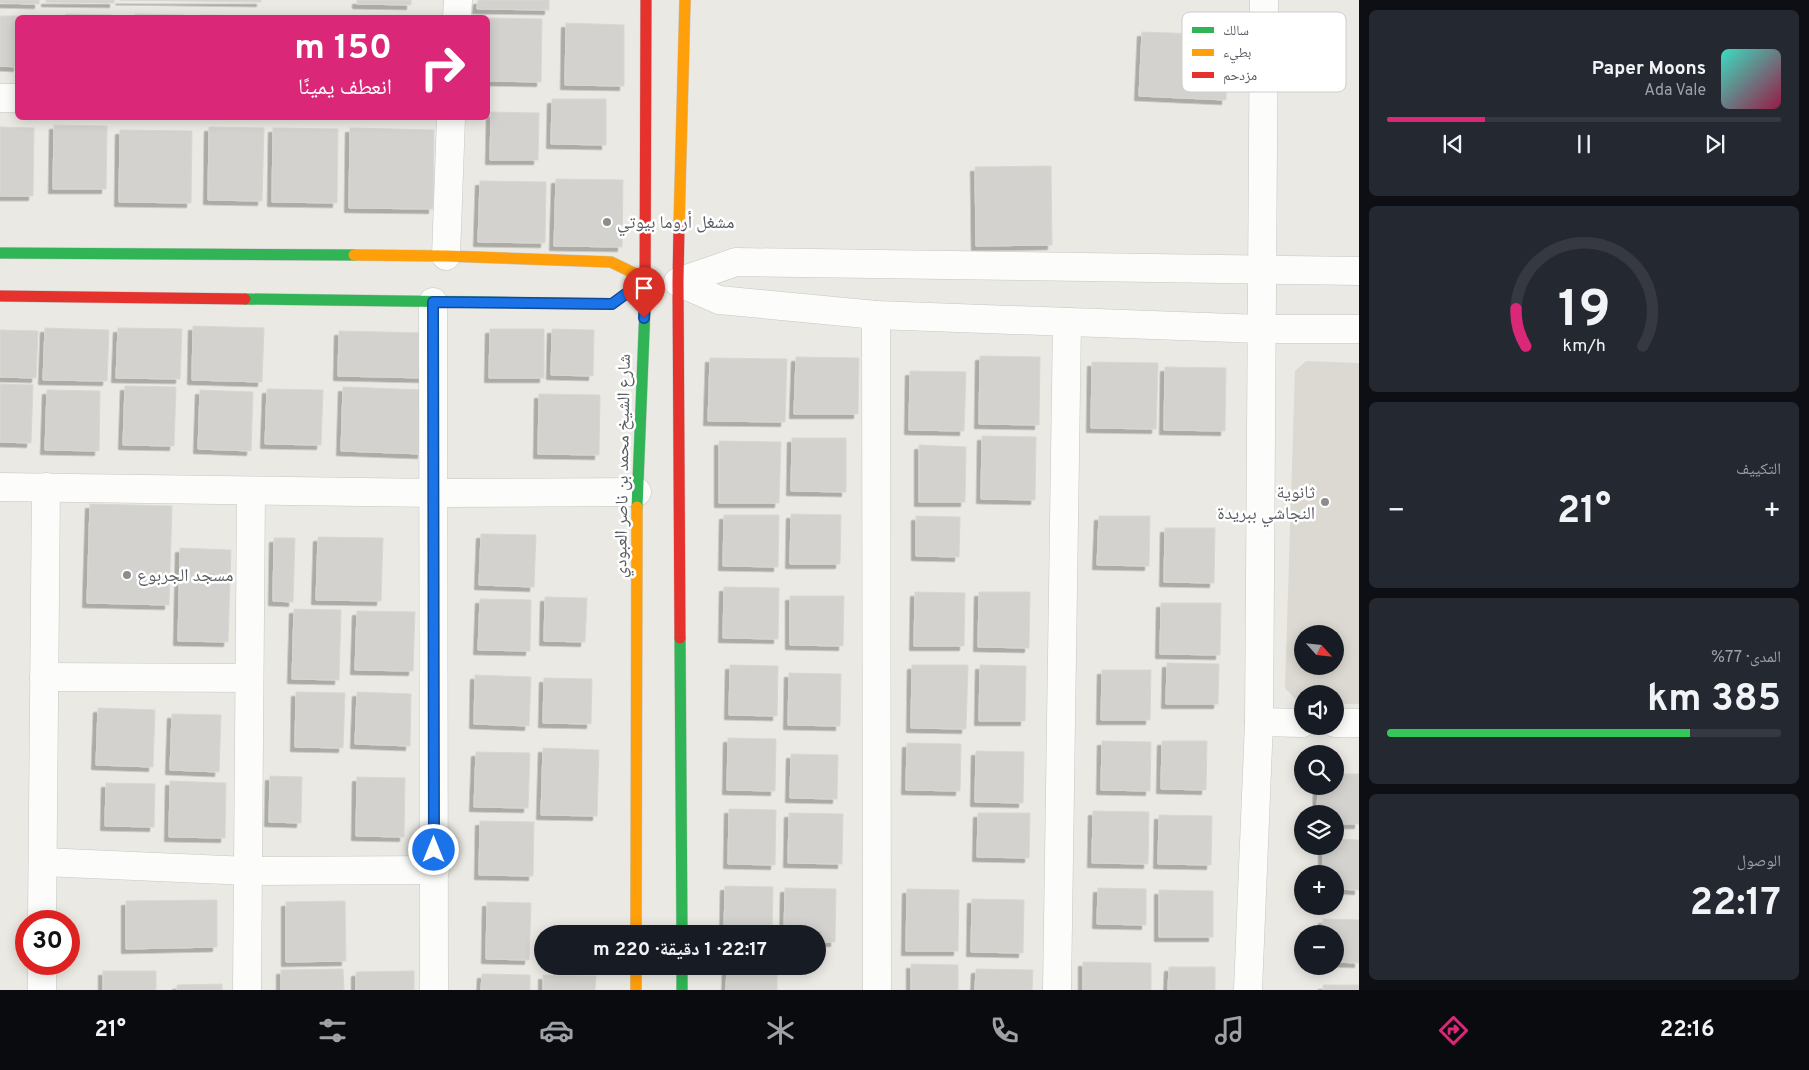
<!DOCTYPE html>
<html lang="ar">
<meta charset="utf-8">
<style>
:root{--surface:#171b24;--page:#242831;--text:#f1f3f6;--muted:#9ea1a6;--line:#363941;--accent:#db2777}
body{margin:0;font-family:Overpass,"Noto Naskh Arabic",sans-serif;background:var(--page);color:var(--text);direction:rtl;height:100vh;display:flex;flex-direction:column;font-size:19px;white-space:nowrap}
*{box-sizing:border-box;margin:0}
p{font-size:16px;color:var(--muted)}
.icon{flex:none;width:28px;height:28px;fill:none;stroke:currentColor;stroke-width:2;stroke-linecap:round;stroke-linejoin:round}
.map{position:relative;flex:1;overflow:hidden;direction:ltr}
.panel{display:flex;flex-direction:column;gap:10px;padding:10px;background:#0d0f14;width:450px}
.panel>*{flex:none}
.banner{position:absolute;left:15px;top:15px;width:475px;height:105px;border-radius:8px;box-shadow:0 2px 12px #0003;direction:rtl;background:#db2777;color:#fff;overflow:hidden}
.needle{width:32px;rotate:117deg}
.buttons{position:absolute;left:1294px;top:625px;display:grid;gap:10px}
.buttons a{display:grid;place-items:center;width:50px;height:50px;border-radius:50%;background:var(--surface);box-shadow:0 2px 12px #0003;font-size:25px}
.speed{position:absolute;left:15px;top:910px;display:flex;gap:10px;font-size:25px;font-weight:700;text-align:center}
.speed>*{display:grid;place-content:center;width:65px;height:65px;border-radius:50%;background:var(--surface);box-shadow:0 2px 12px #0003;line-height:1}
.speed .limit{border:8px solid #d22;background:#fff;color:#111}
.pin{position:absolute;display:grid;place-items:center;width:42px;height:42px;color:#fff;margin:-51px -21px;border-radius:50% 50% 50% 0;rotate:-45deg;box-shadow:0 0 5px #0007}
.pin .icon{rotate:45deg}
.me{position:absolute;width:55px;margin:-28px;rotate:0deg;stroke-linejoin:round;filter:drop-shadow(0 0 4px #0008)}
.turn{display:flex;align-items:center;gap:18px;height:105px;padding:0 15px;font-size:22px}
.turn .icon{width:65px;height:65px;stroke-width:2.5}
.turn b{display:block;font-size:35px;line-height:42px}
.big{font-size:38px;font-weight:700;line-height:1.1}
.panel .card{flex:1;display:flex;flex-direction:column;justify-content:center;gap:8px;min-width:0;padding:0 18px;border-radius:8px;background:var(--page)}
.panel .dial{align-items:center;gap:0}
.dial svg{height:130px;overflow:visible;fill:none;stroke:var(--line);stroke-width:7;stroke-linecap:round;text-anchor:middle}
.dial text{fill:var(--text);stroke:none}
.song{display:flex;align-items:center;gap:15px}
.cover{width:60px;height:60px;border-radius:8px;background:linear-gradient(135deg,hsl(170 70% 55%),hsl(340 70% 35%))}
.played{height:5px;border-radius:2px;background:linear-gradient(90deg,var(--accent) 25%,var(--line) 25%)}
.keys{display:flex;justify-content:space-around;direction:ltr}
.heat{display:flex;justify-content:space-between;align-items:center;font-size:28px;direction:ltr}
.charge{height:8px;border-radius:4px;background:linear-gradient(90deg,#34c759 77%,var(--line) 0)}
.trip{position:absolute;left:534px;top:925px;width:292px;height:50px;border-radius:25px;background:var(--surface);box-shadow:0 2px 12px #0003;font-weight:700;line-height:50px;text-align:center;direction:rtl}
.tab-bar{display:flex;height:80px;justify-content:space-around;align-items:center;background:#090b0e;color:var(--muted)}
.tab-bar .icon{width:35px;height:35px}
.tab-bar .active{color:var(--accent)}
.tab-bar b{font-size:22px;color:var(--text)}
main{display:flex;flex:1;min-height:0}
.map>svg:first-child{display:block}
.education{fill:#dbd9d1;fill-rule:evenodd}
.building{fill:#d3d2ce;stroke:#d9d7d2;filter:url(#shadow)}
.lines{fill:none;stroke-linecap:round;stroke-linejoin:round}
.street-casing{stroke:#c6c7c5;stroke-width:29}
.fast-casing{stroke:#c7c8c7;stroke-width:12}
.slow-casing{stroke:#c7c8c7;stroke-width:12}
.jam-casing{stroke:#c7c8c7;stroke-width:12}
.street{stroke:#fcfcfb;stroke-width:28}
.fast{stroke:#30b455;stroke-width:11}
.slow{stroke:#ff9f0a;stroke-width:11}
.jam{stroke:#e5322d;stroke-width:11}
.route-casing{stroke:#114b97;stroke-width:12}
.route{stroke:#1a73e8;stroke-width:9}
.poi-dot{fill:#8c8d8f;stroke:#fff;stroke-width:2}
.labels{text-anchor:middle;stroke-width:5;stroke-linejoin:round;paint-order:stroke}
.poi-label{font-size:18px;fill:#595c62;stroke:#fff;text-anchor:start}
.street-label{font-size:18px;fill:#595c62;stroke:#fff}
.key{fill:#fff;stroke:#cdced0;stroke-width:1}
.key-label{font-size:14px;fill:#595c62}
</style>
<main>
<section class="panel">
<div class="card">
<div class="song"><i class="cover"></i><div><b>Paper Moons</b><p>Ada Vale</p></div></div>
<div class="played"></div>
<div class="keys"><svg class="icon" aria-label="previous" viewBox="0 0 24 24"><path d="M18 5L8 12l10 7zM5 5v14"/></svg><svg class="icon" aria-label="pause" viewBox="0 0 24 24"><path d="M8 5v14M16 5v14"/></svg><svg class="icon" aria-label="next" viewBox="0 0 24 24"><path d="M6 5l10 7-10 7zM19 5v14"/></svg></div>
</div>
<div class="card dial"><svg viewBox="0 0 100 80">
<path d="M14 69A42 42 0 1 1 86 69"/>
<path d="M14 69A42 42 0 0 1 8 46" stroke="#db2777"/>
<text x="50" y="56" font-size="32" font-weight="700">19</text>
<text x="50" y="72" font-size="11">km/h</text>
</svg></div>
<div class="card"><p>التكييف</p>
<div class="heat"><a>−</a><b class="big">21°</b><a>+</a></div>
</div>
<div class="card"><p>المدى · 77%</p><b class="big">385 km</b><div class="charge"></div></div>
<div class="card"><p>الوصول</p><b class="big">22:17</b></div>
</section>
<div class="map">
<svg width="1359" height="990" viewBox="0 0 1359 990">
<defs>
<filter id="shadow"><feDropShadow dx="-4.5" dy="4.5" stdDeviation="0" flood-color="#0004"/></filter>
</defs>
<rect width="100%" height="100%" fill="#eae9e3"/>
<path class="education" d="M1306,361L1359,363V704H1335V694H1302V703H1299L1285,688L1295,371ZM1302,634H1335V666H1302Z"/>
<g class="building">
<polygon points="0,0 39,0 39,4 0,3"/>
<polygon points="46,0 114,0 114,3 46,2"/>
<polygon points="120,0 261,0 261,2"/>
<polygon points="357,0 411,0 411,5 357,4"/>
<polygon points="478,0 549,0 549,10 477,9"/>
<polygon points="66,14 112,15 111,18 66,18"/>
<polygon points="135,14 185,15 185,18 135,18"/>
<polygon points="201,15 254,16 254,18 201,18"/>
<polygon points="0,16 35,16 35,18 18,18 18,67 0,66"/>
<polygon points="489,18 542,19 541,82 488,81"/>
<polygon points="566,23 624,25 624,86 565,85"/>
<polygon points="1142,32 1228,35 1226,100 1139,96"/>
<polygon points="552,99 606,99 606,145 551,144"/>
<polygon points="491,112 539,113 538,160 490,160"/>
<polygon points="54,125 107,126 106,189 53,189"/>
<polygon points="0,127 34,128 33,196 0,196"/>
<polygon points="209,127 264,128 262,201 208,200"/>
<polygon points="273,128 338,129 337,203 272,202"/>
<polygon points="350,128 434,130 433,209 349,208"/>
<polygon points="120,130 192,131 191,203 119,202"/>
<polygon points="1051,166 1052,245 976,246 975,167"/>
<polygon points="556,179 623,180 622,247 554,246"/>
<polygon points="480,181 546,182 545,243 478,242"/>
<polygon points="193,326 264,328 262,382 192,380"/>
<polygon points="45,328 109,330 107,381 43,380"/>
<polygon points="118,328 182,329 180,379 116,378"/>
<polygon points="490,329 544,329 544,378 489,378"/>
<polygon points="552,329 594,330 593,376 551,375"/>
<polygon points="0,330 38,331 36,378 0,377"/>
<polygon points="339,331 426,333 425,378 338,376"/>
<polygon points="980,356 1040,357 1039,425 979,424"/>
<polygon points="796,357 859,358 858,414 794,414"/>
<polygon points="710,358 787,359 785,422 708,421"/>
<polygon points="1092,362 1158,363 1156,429 1091,428"/>
<polygon points="1165,367 1226,368 1225,431 1164,430"/>
<polygon points="910,371 966,372 964,431 909,430"/>
<polygon points="0,384 33,385 31,443 0,442"/>
<polygon points="125,386 176,387 174,446 123,445"/>
<polygon points="343,387 424,390 422,454 341,451"/>
<polygon points="267,389 323,390 321,445 265,444"/>
<polygon points="47,390 100,391 99,451 45,450"/>
<polygon points="200,390 253,392 251,451 198,449"/>
<polygon points="539,394 600,395 599,455 538,454"/>
<polygon points="982,436 1036,437 1035,500 981,499"/>
<polygon points="792,438 846,438 846,492 791,491"/>
<polygon points="719,441 781,442 779,503 719,503"/>
<polygon points="919,445 966,447 965,502 919,502"/>
<polygon points="90,504 172,506 169,605 87,603"/>
<polygon points="791,514 841,515 840,564 790,564"/>
<polygon points="724,515 779,515 778,567 723,566"/>
<polygon points="916,516 960,517 959,557 916,556"/>
<polygon points="1099,516 1150,516 1149,566 1097,565"/>
<polygon points="1165,528 1215,528 1214,583 1164,582"/>
<polygon points="481,534 536,535 534,587 479,585"/>
<polygon points="318,537 383,538 381,601 316,600"/>
<polygon points="274,538 295,538 293,602 273,601"/>
<polygon points="180,548 231,550 228,642 178,641"/>
<polygon points="724,587 779,588 778,639 723,638"/>
<polygon points="915,592 965,593 964,646 914,646"/>
<polygon points="979,592 1030,592 1029,648 978,647"/>
<polygon points="790,596 844,596 843,646 790,645"/>
<polygon points="545,597 587,598 585,642 544,641"/>
<polygon points="480,599 531,600 530,651 478,650"/>
<polygon points="1161,603 1221,603 1220,655 1160,654"/>
<polygon points="294,609 341,610 339,680 292,679"/>
<polygon points="357,611 415,612 413,671 355,670"/>
<polygon points="1167,663 1219,664 1218,704 1166,704"/>
<polygon points="730,665 778,666 777,716 729,715"/>
<polygon points="912,665 968,665 966,729 911,728"/>
<polygon points="980,665 1026,666 1025,721 979,721"/>
<polygon points="1102,670 1151,670 1150,720 1101,720"/>
<polygon points="789,673 841,674 840,726 788,725"/>
<polygon points="475,675 531,677 529,726 474,724"/>
<polygon points="544,678 592,679 591,724 543,723"/>
<polygon points="296,692 345,693 343,748 295,747"/>
<polygon points="357,692 411,694 410,746 355,744"/>
<polygon points="98,708 155,710 153,767 96,765"/>
<polygon points="172,714 221,715 219,772 170,770"/>
<polygon points="728,738 776,739 775,791 727,790"/>
<polygon points="1102,741 1151,742 1150,791 1101,790"/>
<polygon points="1162,741 1207,741 1206,790 1161,789"/>
<polygon points="907,743 961,744 960,791 906,790"/>
<polygon points="543,748 599,750 597,816 541,815"/>
<polygon points="976,751 1024,752 1023,803 975,802"/>
<polygon points="476,752 530,753 528,808 474,807"/>
<polygon points="791,754 838,755 837,799 790,798"/>
<polygon points="1335,774 1359,774 1359,824 1335,824 1335,814 1317,814 1318,786 1335,786"/>
<polygon points="270,776 302,777 301,823 269,822"/>
<polygon points="357,777 405,778 404,837 356,836"/>
<polygon points="170,781 226,783 225,838 169,837"/>
<polygon points="106,783 155,784 154,827 105,826"/>
<polygon points="729,809 776,810 775,865 728,864"/>
<polygon points="1093,811 1149,812 1148,864 1092,863"/>
<polygon points="789,813 843,814 842,864 788,863"/>
<polygon points="978,813 1030,813 1029,858 977,857"/>
<polygon points="1159,815 1212,816 1211,865 1158,864"/>
<polygon points="480,821 534,822 533,876 479,875"/>
<polygon points="1335,839 1359,840 1359,890 1335,889 1335,874 1323,874 1323,846 1335,846"/>
<polygon points="725,886 773,887 772,934 724,934"/>
<polygon points="785,888 836,889 835,942 818,942 818,934 784,934"/>
<polygon points="1098,888 1146,889 1146,925 1097,924"/>
<polygon points="907,889 959,890 958,951 906,951"/>
<polygon points="1159,890 1213,891 1213,937 1159,937"/>
<polygon points="972,899 1024,900 1023,953 971,952"/>
<polygon points="217,900 217,947 126,949 126,901"/>
<polygon points="345,901 346,961 286,962 286,902"/>
<polygon points="487,902 531,903 529,960 486,959"/>
<polygon points="1323,919 1359,920 1359,963 1335,962 1335,934 1322,934"/>
<polygon points="1083,962 1151,963 1151,990 1083,990"/>
<polygon points="911,964 958,965 958,990 911,990"/>
<polygon points="727,966 777,966 777,990 726,990"/>
<polygon points="1169,967 1215,967 1215,990 1168,990"/>
<polygon points="343,969 344,990 281,990 281,970"/>
<polygon points="976,969 1033,970 1032,990 975,990"/>
<rect x="103" y="971" width="53" height="19"/>
<polygon points="414,971 414,990 356,990 356,972"/>
<polygon points="482,974 530,975 530,990 481,990"/>
<polygon points="543,975 596,976 595,990 543,990"/>
<polygon points="222,984 222,990 177,990 177,985"/>
<rect x="1323" y="985" width="36" height="5"/>
</g>
<g class="lines">
<g class="street-casing">
<g id="street">
<polyline points="457,18 458,0"/>
<polyline points="0,98 18,98"/>
<polyline points="446,256 451,118"/>
<polyline points="678,282 719,300 876,315 1261,329 1359,329"/>
<polyline points="678,282 736,262 1359,271"/>
<polyline points="433,302 434,990"/>
<polyline points="876,315 877,990"/>
<polyline points="0,487 435,493 637,492"/>
<polyline points="44,677 249,678"/>
<polyline points="1259,722 1302,723"/>
<polyline points="1335,723 1359,723"/>
<polyline points="43,862 248,871 435,870"/>
<polyline points="42,921 46,487"/>
<polyline points="42,990 42,964"/>
<polyline points="247,990 251,491"/>
<polyline points="1057,990 1067,322"/>
<polyline points="1248,990 1259,722 1264,0"/>
</g>
</g>
<g class="fast-casing">
<g id="fast">
<polyline points="0,253 354,255"/>
<polyline points="245,299 612,304 623,296"/>
<polyline points="637,507 645,307"/>
<polyline points="680,638 682,934"/>
<polyline points="682,966 682,990"/>
</g>
</g>
<g class="slow-casing">
<g id="slow">
<polyline points="679,227 685,0"/>
<polyline points="354,255 446,256 611,262 646,279 623,296"/>
<polyline points="636,934 637,507"/>
<polyline points="636,966 636,990"/>
</g>
</g>
<g class="jam-casing">
<g id="jam">
<polyline points="679,227 678,282 680,638"/>
<polyline points="0,296 245,299"/>
<polyline points="645,307 646,0"/>
</g>
</g>
<use href="#street" class="street"/>
<use href="#fast" class="fast"/>
<use href="#slow" class="slow"/>
<use href="#jam" class="jam"/>
</g>
<g class="lines">
<g class="route-casing">
<polyline id="route" points="434,850 433,302 612,304 646,279 644,318"/>
</g>
<use href="#route" class="route"/>
</g>
<g class="poi-dot">
<circle cx="607" cy="222" r="5"/>
<circle cx="1325" cy="502" r="5"/>
<circle cx="127" cy="575" r="5"/>
</g>
<g class="labels">
<g class="poi-label">
<text x="617" y="228">مشغل أروما بيوتي</text>
<text x="1315" y="498" text-anchor="end">ثانوية<tspan x="1315" dy="21">النجاشي ببريدة</tspan></text>
<text x="137" y="581">مسجد الجربوع</text>
</g>
<g class="street-label">
<text transform="translate(622 466) rotate(-89)" y="6">شارع الشيخ محمد بن ناصر العبودي</text>
</g>
</g>
<rect x="1182" y="12" width="164" height="80" rx="8" class="key"/>
<rect x="1192" y="27" width="22" height="6" fill="#30b455"/>
<rect x="1192" y="49" width="22" height="7" fill="#ff9f0a"/>
<rect x="1192" y="72" width="22" height="6" fill="#e5322d"/>
<g class="key-label">
<text x="1223" y="35">سالك</text>
<text x="1223" y="57">بطيء</text>
<text x="1223" y="80">مزدحم</text>
</g>
</svg>
<div class="buttons">
<a><svg class="needle" viewBox="-14 -14 28 28"><path d="M0-13l5 13h-10z" fill="#e53935"/><path d="M0 13l5-13h-10z" fill="#9ea1a6"/></svg></a>
<a><svg class="icon" aria-label="sound" viewBox="0 0 24 24"><path d="M4 9h4l5-4v14l-5-4H4zM17 9q2 3 0 6"/></svg></a>
<a><svg class="icon" aria-label="search" viewBox="0 0 24 24"><circle cx="10" cy="10" r="6"/><path d="M15 15l6 6"/></svg></a>
<a><svg class="icon" aria-label="layers" viewBox="0 0 24 24"><path d="M12 4l9 5-9 5-9-5zM3 14l9 5 9-5"/></svg></a>
<a>+</a>
<a>−</a>
</div>
<div class="speed"><div class="limit">30</div></div>
<div class="pin" style="left:644px;top:318px;background:#d93025"><svg class="icon" aria-label="arrive" viewBox="0 0 24 24"><path d="M6 21V4h12l-3 4 3 4H6"/></svg></div>
<svg class="me" style="left:434px;top:850px" viewBox="-20 -20 40 40"><circle r="17" fill="#1a73e8" stroke="#fff" stroke-width="3"/><path d="M0-11L8 9 0 5-8 9z" fill="#fff"/></svg>
<div class="trip">22:17 · 1 دقيقة · 220 m</div>
<div class="banner">
<div class="turn"><svg class="icon" aria-label="right" viewBox="0 0 24 24"><path d="M7 20v-9h11M14 6l5 5-5 5"/></svg><div><b>150 m</b>انعطف يمينًا</div></div>
</div>
</div>
</main>
<nav class="tab-bar">
<b>22:16</b>
<svg class="icon active" aria-label="directions" viewBox="0 0 24 24"><path d="M12 3l9 9-9 9-9-9zM9 14v-3h6M13 9l2 2-2 2"/></svg>
<svg class="icon" aria-label="music" viewBox="0 0 24 24"><path d="M9 18V5l10-2v13"/><circle cx="6" cy="18" r="3"/><circle cx="16" cy="16" r="3"/></svg>
<svg class="icon" aria-label="phone" viewBox="0 0 24 24"><path d="M5 4h4l2 5-3 2q2 4 5 5l2-3 5 2v4C11 20 4 13 5 4z"/></svg>
<svg class="icon" aria-label="climate" viewBox="0 0 24 24"><path d="M12 3v18M4 7l16 10M4 17L20 7"/></svg>
<svg class="icon" aria-label="car" viewBox="0 0 24 24"><path d="M5 17H2v-5l4-1 3-4h7l3 4 3 1v5h-3M9 17h6M6 11h13"/><circle cx="7" cy="17" r="2"/><circle cx="17" cy="17" r="2"/></svg>
<svg class="icon" aria-label="filters" viewBox="0 0 24 24"><path d="M4 7h16M4 17h16"/><circle cx="9" cy="7" r="2"/><circle cx="15" cy="17" r="2"/></svg>
<b>21°</b>
</nav>
